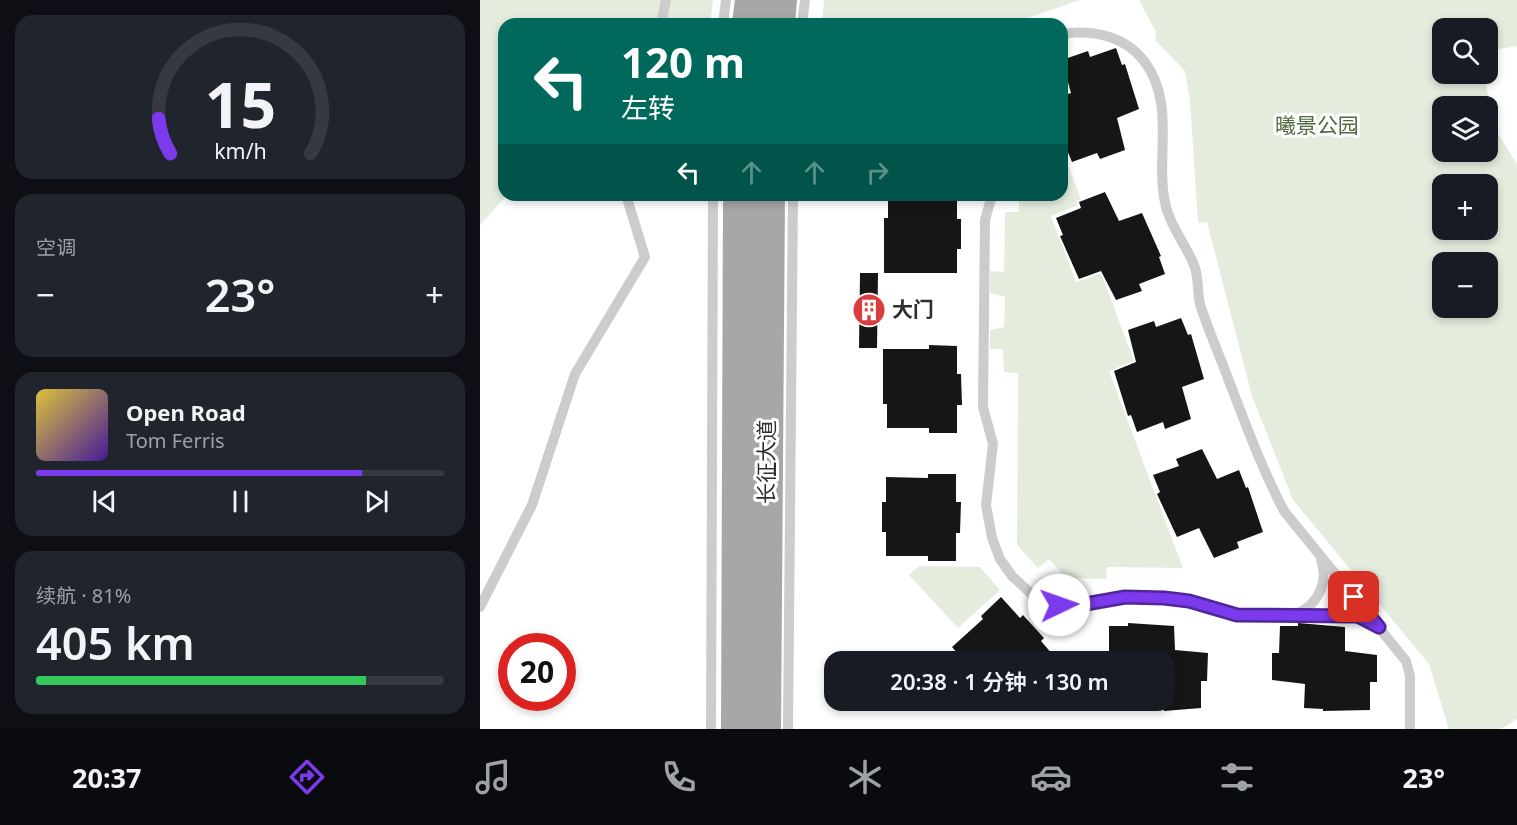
<!DOCTYPE html>
<html lang="zh">
<meta charset="utf-8">
<style>
:root{--surface:#171b24;--page:#20242c;--text:#f1f3f6;--muted:#9ea1a6;--line:#363941;--accent:#7c3aed}
body{margin:0;font-family:"Noto Sans","Noto Sans SC",sans-serif;background:var(--page);color:var(--text);height:100vh;display:flex;flex-direction:column;font-size:22px;white-space:nowrap}
*{box-sizing:border-box;margin:0}
p{font-size:20px;color:var(--muted)}
.icon{flex:none;width:33px;height:33px;fill:none;stroke:currentColor;stroke-width:2;stroke-linecap:round;stroke-linejoin:round}
.map{position:relative;flex:1;overflow:hidden}
.side{display:flex;flex-direction:column;gap:15px;padding:15px;background:#0d0f14;width:480px}
.side>*{flex:none}
.banner{position:absolute;left:18px;top:18px;width:570px;height:183px;border-radius:18px;box-shadow:0 3px 9px #0003;background:#00695c;color:#fff;overflow:hidden}
.controls{position:absolute;left:952px;top:18px;display:grid;gap:12px}
.controls a{display:grid;place-items:center;width:66px;height:66px;border-radius:12px;background:var(--surface);box-shadow:0 3px 9px #0003;font-size:30px}
.speed{position:absolute;left:18px;top:633px;display:flex;gap:12px;font-size:30px;font-weight:700;text-align:center}
.speed>*{display:grid;place-content:center;width:78px;height:78px;border-radius:50%;background:var(--surface);box-shadow:0 3px 9px #0003;line-height:1}
.speed .limit{border:9px solid #d22;background:#fff;color:#111}
.pin{position:absolute;display:grid;place-items:center;width:51px;height:51px;color:#fff;margin:-26px;border-radius:12px;box-shadow:0 3px 9px #0006}
.me{position:absolute;width:66px;margin:-33px;rotate:87deg;stroke-linejoin:round;filter:drop-shadow(0 0 4px #0008)}
.turn{display:flex;align-items:center;gap:21px;height:126px;padding:0 24px;font-size:27px}
.turn .icon{width:78px;height:78px;stroke-width:2.5}
.turn b{display:block;font-size:42px;line-height:51px}
.lanes{display:flex;align-items:center;height:57px;padding:0 24px;background:#0003;justify-content:center;gap:30px;direction:ltr}
.lanes .off{opacity:.35}
.big{font-size:45px;font-weight:600;line-height:1.1}
.side .widget{flex:1;display:flex;flex-direction:column;justify-content:center;gap:9px;min-width:0;padding:0 21px;border-radius:18px;background:var(--page)}
.side .dial{align-items:center;gap:0}
.dial svg{height:156px;overflow:visible;fill:none;stroke:var(--line);stroke-width:7;stroke-linecap:round;text-anchor:middle}
.dial text{fill:var(--text);stroke:none}
.song{display:flex;align-items:center;gap:18px}
.cover{width:72px;height:72px;border-radius:9px;background:linear-gradient(135deg,hsl(50 70% 55%),hsl(260 70% 35%))}
.played{height:6px;border-radius:3px;background:linear-gradient(90deg,var(--accent) 80%,var(--line) 80%)}
.keys{display:flex;justify-content:space-around;direction:ltr}
.heat{display:flex;justify-content:space-between;align-items:center;font-size:33px;direction:ltr}
.charge{height:9px;border-radius:4px;background:linear-gradient(90deg,#34c759 81%,var(--line) 0)}
.trip{position:absolute;left:344px;top:651px;width:351px;height:60px;border-radius:18px;background:var(--surface);box-shadow:0 3px 9px #0003;font-weight:600;line-height:60px;text-align:center}
.menu{display:flex;height:96px;justify-content:space-around;align-items:center;background:#090b0e;color:var(--muted)}
.menu .icon{width:42px;height:42px}
.menu .active{color:var(--accent)}
.menu b{font-size:27px;color:var(--text)}
main{display:flex;flex:1;min-height:0}
.map>svg:first-child{display:block}
.green{fill:#e4ecde;fill-rule:evenodd}
.building{fill:#161616}
.lines{fill:none;stroke-linecap:round;stroke-linejoin:round}
.service{stroke:#ccc;stroke-width:10}
.primary{stroke:#a7a7a7;stroke-width:32}
.route-casing{stroke:#51269a;stroke-width:15}
.route{stroke:#7c3aed;stroke-width:10}
.labels{text-anchor:middle;stroke-width:6;stroke-linejoin:round;paint-order:stroke}
.park-label{font-size:21px;fill:#50693f;stroke:#fff}
.poi-label{font-size:21px;font-weight:bold;fill:#2f2f2f;stroke:#fff;text-anchor:start}
.street-label{font-size:21px;fill:#2f2f2f;stroke:#fff}
</style>
<main>
<section class="side">
<div class="widget dial"><svg viewBox="0 0 100 80">
<path d="M14 69A42 42 0 1 1 86 69"/>
<path d="M14 69A42 42 0 0 1 8 51" stroke="#7c3aed"/>
<text x="50" y="56" font-size="32" font-weight="700">15</text>
<text x="50" y="72" font-size="11">km/h</text>
</svg></div>
<div class="widget"><p>空调</p>
<div class="heat"><a>−</a><b class="big">23°</b><a>+</a></div>
</div>
<div class="widget">
<div class="song"><i class="cover"></i><div><b>Open Road</b><p>Tom Ferris</p></div></div>
<div class="played"></div>
<div class="keys"><svg class="icon" aria-label="previous" viewBox="0 0 24 24"><path d="M18 5L8 12l10 7zM5 5v14"/></svg><svg class="icon" aria-label="pause" viewBox="0 0 24 24"><path d="M8 5v14M16 5v14"/></svg><svg class="icon" aria-label="next" viewBox="0 0 24 24"><path d="M6 5l10 7-10 7zM19 5v14"/></svg></div>
</div>
<div class="widget"><p>续航 · 81%</p><b class="big">405 km</b><div class="charge"></div></div>
</section>
<div class="map">
<svg width="1037" height="729" viewBox="0 0 1037 729">
<rect width="100%" height="100%" fill="#fff"/>
<g class="green">
<polygon points="0,0 233,0 230,24 24,24 24,195 27,195 0,225"/>
<polygon points="344,0 600,0 530,24 342,24"/>
<path d="M659,0H1037V46L1008,51V28H963V74H1004L1014,127L1037,164V719L1021,729H969L949,664L813,500L772,396L727,222L718,223L710,100L705,71L675,40L676,32ZM1008,106V152H963V106ZM1008,184V230H963V184ZM1008,262V308H963V262Z"/>
<polygon points="582,150 601,199 596,201 598,205 571,216 596,282 621,273 654,361 629,371 703,568 627,567 626,579 586,578 569,559 558,568 537,545 538,373 524,372 523,349 510,349 510,330 524,327 525,297 510,293 510,271 524,272 525,212 539,212 539,195 582,195"/>
<polygon points="439,566 500,567 520,590 478,628 429,575"/>
</g>
<g class="building">
<polygon points="636,48 642,65 645,64 659,109 637,118 645,150 620,159 617,153 592,162 585,145 582,146 582,96 591,93 582,60 608,51 610,57"/>
<polygon points="625,192 639,221 662,213 681,256 679,257 685,274 659,284 662,291 636,300 621,271 599,279 580,236 583,235 576,218 601,208 599,202"/>
<polygon points="408,195 477,195 477,219 481,219 481,249 477,249 477,273 404,273 404,218 408,218"/>
<polygon points="380,273 398,273 397,348 379,348"/>
<polygon points="701,318 708,335 711,334 724,379 702,387 711,419 685,429 683,422 657,432 651,415 648,416 634,371 656,362 648,330 674,321 676,327"/>
<polygon points="449,345 477,346 477,374 481,374 482,405 477,405 477,433 449,433 449,428 407,428 407,404 403,404 403,349 449,349"/>
<polygon points="722,449 737,479 759,470 766,488 768,487 783,532 757,542 759,548 734,558 719,528 697,537 677,494 680,492 673,475 699,466 696,459"/>
<polygon points="448,474 476,474 476,502 481,502 480,533 476,533 476,561 448,561 448,556 406,556 406,532 402,532 402,502 406,502 406,477 448,478"/>
<polygon points="521,597 540,618 543,615 564,638 561,641 579,662 485,662 472,647 503,619 501,616"/>
<polygon points="648,623 694,626 695,650 728,653 727,681 721,681 721,708 684,711 684,662 629,662 629,626 648,626"/>
<polygon points="818,623 865,627 865,651 897,655 897,682 890,682 890,710 843,711 843,709 824,708 825,684 792,680 792,653 799,653 800,626 818,626"/>
</g>
<g class="lines">
<g class="service">
<polyline points="181,24 186,0"/>
<polyline points="243,24 246,0"/>
<polyline points="322,24 325,0"/>
<path d="M582,34C612,29 645,36 664,61C697,104 674,159 686,207C692,230 708,247 715,268C719,280 717,292 720,304C728,330 740,356 749,381C766,425 782,469 804,511L926,661L930,676V729"/>
<polyline points="512,195 505,220 503,407 513,444 506,505 512,538 520,559 532,576 557,599 588,606 645,597 684,598 709,601 748,614 871,616 894,624"/>
<polyline points="0,607 52,505 95,374 165,257 146,195"/>
<path d="M815,614C838,606 849,582 841,559"/>
<polyline points="231,729 233,195"/>
<polyline points="308,729 313,195"/>
</g>
<g class="primary">
<polyline points="268,24 271,0"/>
<polyline points="299,24 301,0"/>
<polyline points="257,729 259,195"/>
<polyline points="285,729 289,195"/>
</g>
</g>
<g class="lines">
<g class="route-casing">
<polyline id="route" points="579,605 600,605 645,597 684,598 709,601 757,615 878,616 899,627 874,597"/>
</g>
<use href="#route" class="route"/>
</g>
<defs>
<g id="building-disc" transform="scale(1.725)"><circle r="9.5" fill="#db3d3e" stroke="#fff"/><path d="M-4-6H4V6H1V3H-1V6H-4ZM-2.5-4.3h1.7v1.8h-1.7ZM.8-4.3h1.7v1.8H.8ZM-2.5-1h1.7V.8h-1.7ZM.8-1h1.7V.8H.8Z" fill="#fff"/></g>
</defs>
<g fill-rule="evenodd">
<use href="#building-disc" x="389" y="310"/>
</g>
<g class="labels">
<g class="park-label">
<text x="837" y="133">曦景公园</text>
</g>
<g class="poi-label">
<text x="412" y="317">大门</text>
</g>
<g class="street-label">
<text transform="translate(287 462) rotate(-90)" y="7">长征大道</text>
</g>
</g>
</svg>
<div class="controls">
<a><svg class="icon" aria-label="search" viewBox="0 0 24 24"><circle cx="10" cy="10" r="6"/><path d="M15 15l6 6"/></svg></a>
<a><svg class="icon" aria-label="layers" viewBox="0 0 24 24"><path d="M12 4l9 5-9 5-9-5zM3 14l9 5 9-5"/></svg></a>
<a>+</a>
<a>−</a>
</div>
<div class="speed"><div class="limit">20</div></div>
<div class="pin" style="left:874px;top:597px;background:#d93025"><svg class="icon" aria-label="arrive" viewBox="0 0 24 24"><path d="M6 21V4h12l-3 4 3 4H6"/></svg></div>
<svg class="me" style="left:579px;top:605px" viewBox="-20 -20 40 40"><circle r="19" fill="#fff"/><path d="M0-13L10 11 0 6-10 11z" fill="#7c3aed"/></svg>
<div class="trip">20:38 · 1 分钟 · 130 m</div>
<div class="banner">
<div class="turn"><svg class="icon" aria-label="left" viewBox="0 0 24 24"><path d="M17 20v-9H6M10 6l-5 5 5 5"/></svg><div><b>120 m</b>左转</div></div>
<div class="lanes"><svg class="icon" aria-label="left" viewBox="0 0 24 24"><path d="M17 20v-9H6M10 6l-5 5 5 5"/></svg><svg class="icon off" aria-label="ahead" viewBox="0 0 24 24"><path d="M12 20V5M6 11l6-6 6 6"/></svg><svg class="icon off" aria-label="ahead" viewBox="0 0 24 24"><path d="M12 20V5M6 11l6-6 6 6"/></svg><svg class="icon off" aria-label="right" viewBox="0 0 24 24"><path d="M7 20v-9h11M14 6l5 5-5 5"/></svg></div>
</div>
</div>
</main>
<nav class="menu">
<b>20:37</b>
<svg class="icon active" aria-label="directions" viewBox="0 0 24 24"><path d="M12 3l9 9-9 9-9-9zM9 14v-3h6M13 9l2 2-2 2"/></svg>
<svg class="icon" aria-label="music" viewBox="0 0 24 24"><path d="M9 18V5l10-2v13"/><circle cx="6" cy="18" r="3"/><circle cx="16" cy="16" r="3"/></svg>
<svg class="icon" aria-label="phone" viewBox="0 0 24 24"><path d="M5 4h4l2 5-3 2q2 4 5 5l2-3 5 2v4C11 20 4 13 5 4z"/></svg>
<svg class="icon" aria-label="climate" viewBox="0 0 24 24"><path d="M12 3v18M4 7l16 10M4 17L20 7"/></svg>
<svg class="icon" aria-label="car" viewBox="0 0 24 24"><path d="M5 17H2v-5l4-1 3-4h7l3 4 3 1v5h-3M9 17h6M6 11h13"/><circle cx="7" cy="17" r="2"/><circle cx="17" cy="17" r="2"/></svg>
<svg class="icon" aria-label="filters" viewBox="0 0 24 24"><path d="M4 7h16M4 17h16"/><circle cx="9" cy="7" r="2"/><circle cx="15" cy="17" r="2"/></svg>
<b>23°</b>
</nav>
